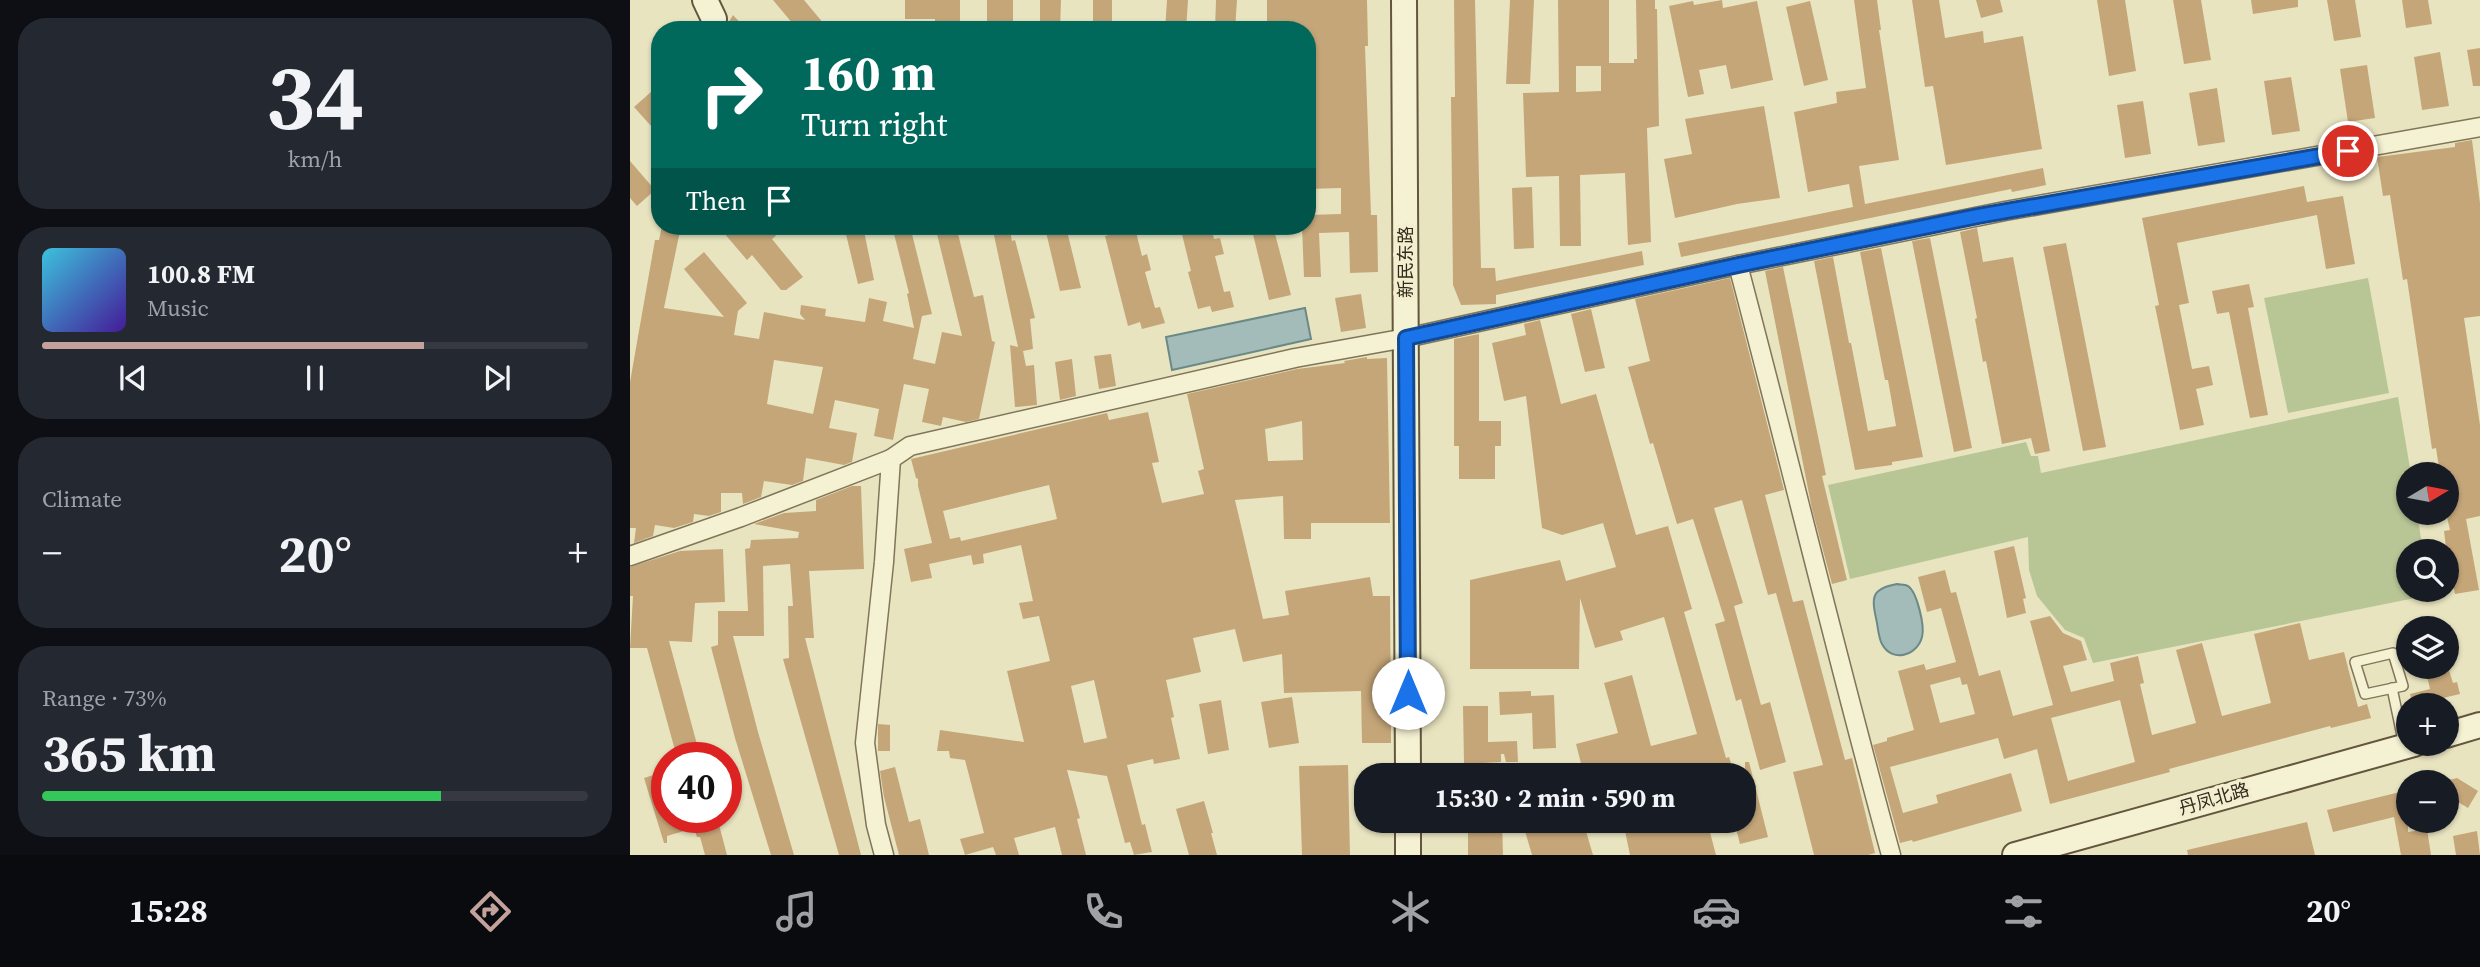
<!DOCTYPE html>
<meta charset="utf-8">
<style>
:root{--surface:#171b24;--page:#242831;--text:#f1f3f6;--muted:#9ea1a6;--line:#363941;--accent:#c3a29c}
body{margin:0;font-family:"Source Serif 4","Noto Sans SC",serif;background:var(--page);color:var(--text);height:100vh;display:flex;flex-direction:column;font-size:26px;white-space:nowrap}
*{box-sizing:border-box;margin:0}
p{font-size:23px;color:var(--muted)}
.icon{flex:none;width:38px;height:38px;fill:none;stroke:currentColor;stroke-width:2;stroke-linecap:round;stroke-linejoin:round}
.map{position:relative;flex:1;overflow:hidden}
.panel{display:flex;flex-direction:column;gap:18px;padding:18px;background:#0d0f14;width:630px}
.panel>*{flex:none}
.banner{position:absolute;left:21px;top:21px;width:665px;height:214px;border-radius:28px;box-shadow:0 2px 5px #0004;background:#00695c;color:#fff;overflow:hidden}
.needle{width:46px;rotate:80deg}
.tools{position:absolute;left:1766px;top:462px;display:grid;gap:14px}
.tools a{display:grid;place-items:center;width:63px;height:63px;border-radius:50%;background:var(--surface);box-shadow:0 2px 5px #0004;font-size:35px}
.speed{position:absolute;left:21px;top:742px;display:flex;gap:14px;font-size:35px;font-weight:700;text-align:center}
.speed>*{display:grid;place-content:center;width:91px;height:91px;border-radius:50%;background:var(--surface);box-shadow:0 2px 5px #0004;line-height:1}
.speed .limit{border:10px solid #d22;background:#fff;color:#111}
.pin{position:absolute;display:grid;place-items:center;width:60px;height:60px;color:#fff;margin:-30px;border:4px solid #fff;border-radius:50%;box-shadow:0 2px 7px #0007}
.me{position:absolute;width:77px;margin:-38px;rotate:0deg;stroke-linejoin:round;filter:drop-shadow(0 0 5px #0008)}
.turn{display:flex;align-items:center;gap:24px;height:147px;padding:0 35px;font-size:32px}
.turn .icon{width:91px;height:91px;stroke-width:2.5}
.turn b{display:block;font-size:49px;line-height:60px}
.then{display:flex;align-items:center;height:66px;padding:0 35px;background:#0003;gap:14px;font-size:26px}
.big{font-size:52px;font-weight:700;line-height:1.1}
.panel .tile{flex:1;display:flex;flex-direction:column;justify-content:center;gap:10px;min-width:0;padding:0 24px;border-radius:28px;background:var(--page)}
.panel .dial{align-items:center;gap:0}
.dial b{font-size:91px;line-height:1}
.song{display:flex;align-items:center;gap:21px}
.cover{width:84px;height:84px;border-radius:10px;background:linear-gradient(135deg,hsl(190 70% 55%),hsl(260 70% 35%))}
.played{height:7px;border-radius:4px;background:linear-gradient(90deg,var(--accent) 70%,var(--line) 70%)}
.keys{display:flex;justify-content:space-around;direction:ltr}
.heat{display:flex;justify-content:space-between;align-items:center;font-size:38px;direction:ltr}
.charge{height:10px;border-radius:5px;background:linear-gradient(90deg,#34c759 73%,var(--line) 0)}
.trip{position:absolute;left:724px;top:763px;width:402px;height:70px;border-radius:28px;background:var(--surface);box-shadow:0 2px 5px #0004;font-weight:700;line-height:70px;text-align:center}
.dock{display:flex;height:112px;justify-content:space-around;align-items:center;background:#090b0e;color:var(--muted)}
.dock .icon{width:49px;height:49px}
.dock .active{color:var(--accent)}
.dock b{font-size:32px;color:var(--text)}
main{display:flex;flex:1;min-height:0}
.map>svg:first-child{display:block}
.green{fill:#b8c696}
.water{fill:#a3bcb9;stroke:#6b8986;stroke-width:2}
.building{fill:#c5a679;fill-rule:evenodd}
.lines{fill:none;stroke-linecap:round;stroke-linejoin:round}
.lane-casing{stroke:#81755a;stroke-width:12}
.street-casing{stroke:#81755a;stroke-width:21}
.secondary-casing{stroke:#63563d;stroke-width:28}
.lane{stroke:#f5f1d3;stroke-width:9}
.street{stroke:#f5f1d3;stroke-width:18}
.secondary{stroke:#f5f1d3;stroke-width:24}
.route-casing{stroke:#114b97;stroke-width:18}
.route{stroke:#1a73e8;stroke-width:12}
.labels{text-anchor:middle;stroke-width:7;stroke-linejoin:round;paint-order:stroke}
.street-label{font-size:18px;fill:#322b1d;stroke:#f2eecf}
</style>
<main>
<section class="panel">
<div class="tile dial"><b>34</b><p>km/h</p></div>
<div class="tile">
<div class="song"><i class="cover"></i><div><b>100.8 FM</b><p>Music</p></div></div>
<div class="played"></div>
<div class="keys"><svg class="icon" aria-label="previous" viewBox="0 0 24 24"><path d="M18 5L8 12l10 7zM5 5v14"/></svg><svg class="icon" aria-label="pause" viewBox="0 0 24 24"><path d="M8 5v14M16 5v14"/></svg><svg class="icon" aria-label="next" viewBox="0 0 24 24"><path d="M6 5l10 7-10 7zM19 5v14"/></svg></div>
</div>
<div class="tile"><p>Climate</p>
<div class="heat"><a>−</a><b class="big">20°</b><a>+</a></div>
</div>
<div class="tile"><p>Range · 73%</p><b class="big">365 km</b><div class="charge"></div></div>
</section>
<div class="map">
<svg width="1850" height="855" viewBox="0 0 1850 855">
<rect width="100%" height="100%" fill="#e9e4c0"/>
<g class="green">
<polygon points="1738,278 1759,393 1658,413 1634,298"/>
<polygon points="1768,397 1781,474 1778,474 1778,513 1787,513 1793,551 1778,551 1778,590 1800,590 1800,595 1463,663 1454,638 1435,630 1407,596 1399,570 1398,537 1220,579 1198,485 1396,442 1401,456 1408,456 1411,473"/>
</g>
<g class="water">
<polygon points="675,308 681,339 542,370 536,337"/>
<path d="M1267,584C1270,585 1274,584 1278,586C1287,592 1295,626 1292,637C1287,656 1262,663 1252,644C1249,639 1248,629 1247,623C1242,599 1239,589 1267,584Z"/>
</g>
<g class="building">
<polygon points="143,0 174,0 199,30 168,30"/>
<polygon points="275,0 330,0 330,25 305,25 305,19 275,19"/>
<polygon points="357,0 383,0 383,30 357,29"/>
<polygon points="410,0 431,0 430,30 410,30"/>
<rect x="463" y="0" width="19" height="30"/>
<polygon points="537,0 558,0 556,30 535,30"/>
<polygon points="586,0 607,0 605,30 585,30"/>
<polygon points="637,0 737,0 738,46 735,46 741,215 747,215 748,272 720,273 719,232 689,233 691,277 674,277 672,226 677,226 677,215 711,214 711,188 677,189 677,30 637,30"/>
<polygon points="824,0 845,0 851,268 865,268 866,281 1012,251 1014,265 866,295 866,304 831,305 823,285 821,97 825,97"/>
<polygon points="880,0 904,0 900,84 876,84"/>
<path d="M928,0H979V63H1004V59H1007L1006,0H1025V9H1027L1029,126L1017,128L1021,242L998,245L995,173L950,175L951,246H930L929,176L896,177L893,93L929,92ZM946,66H971V91L946,92Z"/>
<polygon points="1092,0 1093,8 1127,1 1143,80 1101,89 1096,65 1069,70 1074,94 1058,97 1039,6 1063,1 1064,5"/>
<polygon points="1224,0 1247,0 1251,30 1249,30 1269,160 1229,166 1235,204 1413,168 1416,185 1382,192 1381,189 1051,257 1048,243 1223,207 1219,184 1178,192 1164,112 1207,103 1206,92 1236,88"/>
<polygon points="1282,0 1309,0 1315,38 1353,31 1354,43 1393,36 1412,149 1316,165 1303,86 1295,87"/>
<polygon points="1346,0 1370,0 1373,12 1351,18"/>
<polygon points="1467,0 1495,0 1506,71 1479,76"/>
<polygon points="1543,0 1571,0 1581,60 1554,64"/>
<polygon points="1621,0 1668,0 1668,7 1623,14"/>
<polygon points="1697,0 1725,0 1731,37 1704,41"/>
<polygon points="1772,0 1798,0 1802,24 1776,28"/>
<polygon points="1180,1 1198,80 1174,86 1156,7"/>
<polygon points="103,15 117,30 94,30"/>
<polygon points="1850,48 1850,86 1843,86 1837,50"/>
<polygon points="1810,52 1819,106 1792,110 1784,57"/>
<polygon points="1737,65 1745,118 1718,122 1710,69"/>
<polygon points="1661,77 1670,131 1642,135 1634,81"/>
<polygon points="30,84 30,136 4,107"/>
<polygon points="1587,88 1595,142 1568,146 1559,93"/>
<polygon points="1513,101 1521,154 1495,158 1487,105"/>
<polygon points="1134,106 1150,198 1107,204 1045,218 1034,159 1062,154 1055,119"/>
<polygon points="1842,140 1850,203 1850,316 1834,318 1850,425 1850,516 1836,519 1849,590 1825,594 1823,584 1816,585 1816,547 1814,531 1820,530 1816,513 1816,474 1810,474 1806,448 1802,449 1777,279 1773,280 1760,195 1753,196 1747,157 1825,147 1825,143"/>
<polygon points="0,161 25,190 7,206 0,198"/>
<polygon points="1674,186 1677,202 1713,196 1725,264 1696,269 1687,215 1547,243 1559,303 1549,305 1562,369 1579,366 1583,385 1566,389 1574,425 1550,430 1525,306 1529,305 1512,218"/>
<polygon points="902,187 904,248 884,249 882,188"/>
<path d="M32,226H51L34,308L94,317L54,269L74,252L117,303L108,311L104,335L129,339L134,312L175,320L170,314L171,305L196,309L195,316L235,322L239,298L257,302L253,321L284,328L277,294L279,293L262,226H280L302,314L292,316L283,359L305,364L312,332L332,336L305,226H326L344,297L353,295L362,341L365,342L349,419L336,422L313,417L311,426L292,422L299,389L274,384L263,440L244,436L249,409L205,400L199,428L227,433L222,462L214,465L176,458L173,481L162,485L134,481L131,497L113,504L112,493H91V512L79,516L64,514L63,522L44,528L25,525L23,536L4,543L6,528H0V382L25,240H29ZM144,360L193,367L183,414L137,404Z"/>
<polygon points="88,226 157,226 142,239 173,277 156,290 151,290 122,255 117,260"/>
<polygon points="214,226 233,226 244,280 228,284"/>
<polygon points="362,226 379,226 382,241 385,240 401,301 405,318 400,319 403,349 393,351 396,366 404,365 407,405 385,407 380,345 388,347"/>
<polygon points="550,226 581,226 584,239 590,238 594,254 585,256 594,292 600,291 604,307 582,312 580,306 568,309 558,272 561,271"/>
<polygon points="621,226 643,226 661,295 639,300"/>
<polygon points="436,227 451,288 430,291 416,232"/>
<polygon points="505,228 512,256 517,254 521,270 515,272 525,308 530,307 535,323 512,329 510,322 498,326 475,236"/>
<polygon points="1347,228 1353,262 1383,257 1420,451 1405,454 1401,438 1372,444 1356,361 1353,362 1345,319 1347,318 1330,232"/>
<polygon points="1300,238 1342,448 1324,452 1282,241"/>
<polygon points="1436,243 1476,447 1453,451 1413,247"/>
<polygon points="1251,248 1293,457 1262,462 1262,465 1225,470 1184,261 1203,257 1219,343 1221,343 1238,431 1266,426 1258,380 1255,380 1230,252"/>
<polygon points="1153,267 1196,475 1192,476 1217,580 1202,584 1182,509 1135,271"/>
<polygon points="1100,278 1154,490 1135,495 1163,602 1173,600 1215,760 1222,758 1245,853 1238,855 1184,855 1163,772 1193,765 1146,593 1138,595 1112,500 1084,508 1113,603 1104,606 1131,705 1140,702 1156,762 1130,770 1111,699 1106,701 1085,624 1095,621 1063,519 1047,524 1023,443 1020,444 998,367 1020,361 1005,299"/>
<polygon points="1619,284 1624,307 1618,308 1638,415 1620,418 1599,312 1587,314 1582,291"/>
<polygon points="731,294 736,328 711,332 705,298"/>
<polygon points="961,309 975,368 955,372 941,314"/>
<polygon points="910,320 931,404 966,394 1006,535 1038,526 1062,609 1054,612 1096,758 1099,757 1105,775 1042,775 1039,766 1006,775 954,775 946,744 988,733 974,683 1002,675 1021,746 1067,734 1034,617 990,631 993,640 965,648 950,598 949,669 840,669 840,580 930,560 936,581 986,567 973,523 932,535 912,528 896,396 874,401 862,343 896,335 894,324"/>
<polygon points="849,334 849,421 871,421 871,446 865,446 865,479 829,479 829,446 824,446 824,339"/>
<polygon points="481,354 486,386 469,389 464,356"/>
<path d="M737,357V359L757,358L760,523H681V539H654L653,496L605,500L633,619L659,615L655,591L740,577L743,596H760L761,743H732L731,691L654,693L652,654L613,662L605,629L563,638L571,672L536,680L544,717L541,718L550,759L524,764L523,759L497,765L512,825L515,824L522,852L504,855L500,842L495,843L477,776L437,770L450,818L447,819L456,855H432L425,827L384,838L389,855H366L363,847L335,855L330,839L354,833L335,760L320,758L319,751H307L310,730L394,742L377,671L420,661L409,616L393,619L389,603L403,601L391,545L353,554L354,563L343,565L341,555L299,564L302,578L281,582L274,549L302,543L288,486V479L286,478L281,459L477,413L479,420L518,412L529,462L522,463L532,503L574,494L568,471L574,469L557,394L667,369L715,363L714,361ZM672,421L673,460L638,461L635,429ZM419,485L427,519L331,541L330,537L320,539L313,511ZM464,680L477,738L454,743L441,686Z"/>
<polygon points="442,359 446,396 430,400 425,362"/>
<polygon points="222,486 231,486 234,569 179,571 184,638 175,638 231,855 209,855 153,659 159,658 158,606 163,606 160,564 133,566 134,636 103,636 128,732 164,855 141,855 105,738 81,647 88,645 88,611 118,611 115,549 120,548 121,540 168,538 169,532 124,524 154,513 186,511 186,500"/>
<polygon points="1384,546 1396,598 1393,599 1396,613 1377,618 1364,551"/>
<polygon points="93,549 95,602 65,603 62,642 39,641 68,748 46,754 17,648 0,648 3,596 0,596 0,567 50,551"/>
<path d="M1315,570L1321,593L1326,592L1349,676L1370,670L1383,716L1423,705L1400,621L1420,616L1433,633L1451,641L1457,660L1433,666L1441,692L1484,681L1480,663L1508,656L1514,683L1510,684L1522,735L1566,723L1546,650L1572,643L1592,716L1641,703L1624,634L1670,623L1679,660L1714,652L1728,707L1737,704L1741,718L1701,728L1700,726L1539,769L1540,772L1420,804L1407,749L1374,759L1368,738L1260,767L1273,813L1308,803L1306,795L1381,773L1392,811L1283,842L1282,840L1270,843L1243,745L1257,741V738L1284,730L1268,671L1294,664L1296,670L1326,662L1311,608L1297,612L1288,577ZM1330,677L1332,685L1337,684L1345,714L1310,723L1300,685ZM1490,700L1505,762L1438,781L1421,718Z"/>
<polygon points="1795,667 1818,667 1823,683 1827,682 1830,694 1783,705 1780,694 1800,689"/>
<polygon points="901,691 901,696 924,695 926,748 903,749 902,713 870,715 869,692"/>
<polygon points="662,697 669,743 639,748 631,702"/>
<polygon points="591,700 599,750 578,754 569,704"/>
<polygon points="833,706 858,706 858,742 887,741 888,762 876,762 874,754 871,754 871,762 834,764"/>
<polygon points="248,724 260,725 260,751 248,751"/>
<polygon points="1115,762 1119,762 1138,837 1110,844 1104,821 1115,821"/>
<polygon points="718,765 720,855 672,855 669,766"/>
<polygon points="265,767 279,822 290,819 299,855 269,855 254,797 250,771"/>
<polygon points="33,772 37,783 37,817 89,817 88,821 97,855 75,855 70,837 67,837 64,828 37,836 37,843 34,843 14,778"/>
<polygon points="1827,778 1848,791 1838,808 1828,802 1816,804 1816,781"/>
<polygon points="1778,790 1778,832 1797,829 1801,855 1771,855 1764,817 1703,832 1697,810"/>
<polygon points="574,801 583,833 581,833 587,855 559,855 546,809"/>
<polygon points="838,821 872,821 873,855 838,855"/>
<polygon points="892,821 953,821 963,855 902,855"/>
<polygon points="993,821 1077,821 1086,855 1000,855"/>
<polygon points="1677,822 1685,855 1558,855 1557,850"/>
<polygon points="1847,831 1850,855 1826,855 1823,836"/>
</g>
<g class="lines">
<g class="lane-casing">
<g id="lane">
<polygon points="1763,653 1773,686 1735,694 1725,662"/>
<polyline points="1762,688 1774,745"/>
</g>
</g>
<g class="street-casing">
<g id="street">
<path d="M1108,265C1160,461 1207,659 1261,855"/>
<polyline points="0,556 111,517 261,459"/>
<polyline points="254,855 246,825 235,743 254,562 261,459 280,446 665,358 776,338 1108,265 1375,211 1850,127"/>
</g>
</g>
<g class="secondary-casing">
<g id="secondary">
<polyline points="75,0 84,19"/>
<polyline points="774,0 778,775"/>
<polyline points="1816,735 1850,725"/>
<polyline points="778,821 778,855"/>
<polyline points="1385,855 1784,744"/>
</g>
</g>
<use href="#lane" class="lane"/>
<use href="#street" class="street"/>
<use href="#secondary" class="secondary"/>
</g>
<g class="lines">
<g class="route-casing">
<polyline id="route" points="778,693 776,338 1108,265 1348,216 1718,151"/>
</g>
<use href="#route" class="route"/>
</g>
<g class="labels">
<g class="street-label">
<text transform="translate(776 262) rotate(-90)" y="6">新民东路</text>
<text transform="translate(1584 799) rotate(-16)" y="6">丹凤北路</text>
</g>
</g>
</svg>
<div class="tools">
<a><svg class="needle" viewBox="-14 -14 28 28"><path d="M0-13l5 13h-10z" fill="#e53935"/><path d="M0 13l5-13h-10z" fill="#9ea1a6"/></svg></a>
<a><svg class="icon" aria-label="search" viewBox="0 0 24 24"><circle cx="10" cy="10" r="6"/><path d="M15 15l6 6"/></svg></a>
<a><svg class="icon" aria-label="layers" viewBox="0 0 24 24"><path d="M12 4l9 5-9 5-9-5zM3 14l9 5 9-5"/></svg></a>
<a>+</a>
<a>−</a>
</div>
<div class="speed"><div class="limit">40</div></div>
<div class="pin" style="left:1718px;top:151px;background:#d93025"><svg class="icon" aria-label="arrive" viewBox="0 0 24 24"><path d="M6 21V4h12l-3 4 3 4H6"/></svg></div>
<svg class="me" style="left:778px;top:693px" viewBox="-20 -20 40 40"><circle r="19" fill="#fff"/><path d="M0-13L10 11 0 6-10 11z" fill="#1a73e8"/></svg>
<div class="trip">15:30 · 2 min · 590 m</div>
<div class="banner">
<div class="turn"><svg class="icon" aria-label="right" viewBox="0 0 24 24"><path d="M7 20v-9h11M14 6l5 5-5 5"/></svg><div><b>160 m</b>Turn right</div></div>
<div class="then">Then<svg class="icon" aria-label="arrive" viewBox="0 0 24 24"><path d="M6 21V4h12l-3 4 3 4H6"/></svg></div>
</div>
</div>
</main>
<nav class="dock">
<b>15:28</b>
<svg class="icon active" aria-label="directions" viewBox="0 0 24 24"><path d="M12 3l9 9-9 9-9-9zM9 14v-3h6M13 9l2 2-2 2"/></svg>
<svg class="icon" aria-label="music" viewBox="0 0 24 24"><path d="M9 18V5l10-2v13"/><circle cx="6" cy="18" r="3"/><circle cx="16" cy="16" r="3"/></svg>
<svg class="icon" aria-label="phone" viewBox="0 0 24 24"><path d="M5 4h4l2 5-3 2q2 4 5 5l2-3 5 2v4C11 20 4 13 5 4z"/></svg>
<svg class="icon" aria-label="climate" viewBox="0 0 24 24"><path d="M12 3v18M4 7l16 10M4 17L20 7"/></svg>
<svg class="icon" aria-label="car" viewBox="0 0 24 24"><path d="M5 17H2v-5l4-1 3-4h7l3 4 3 1v5h-3M9 17h6M6 11h13"/><circle cx="7" cy="17" r="2"/><circle cx="17" cy="17" r="2"/></svg>
<svg class="icon" aria-label="filters" viewBox="0 0 24 24"><path d="M4 7h16M4 17h16"/><circle cx="9" cy="7" r="2"/><circle cx="15" cy="17" r="2"/></svg>
<b>20°</b>
</nav>
